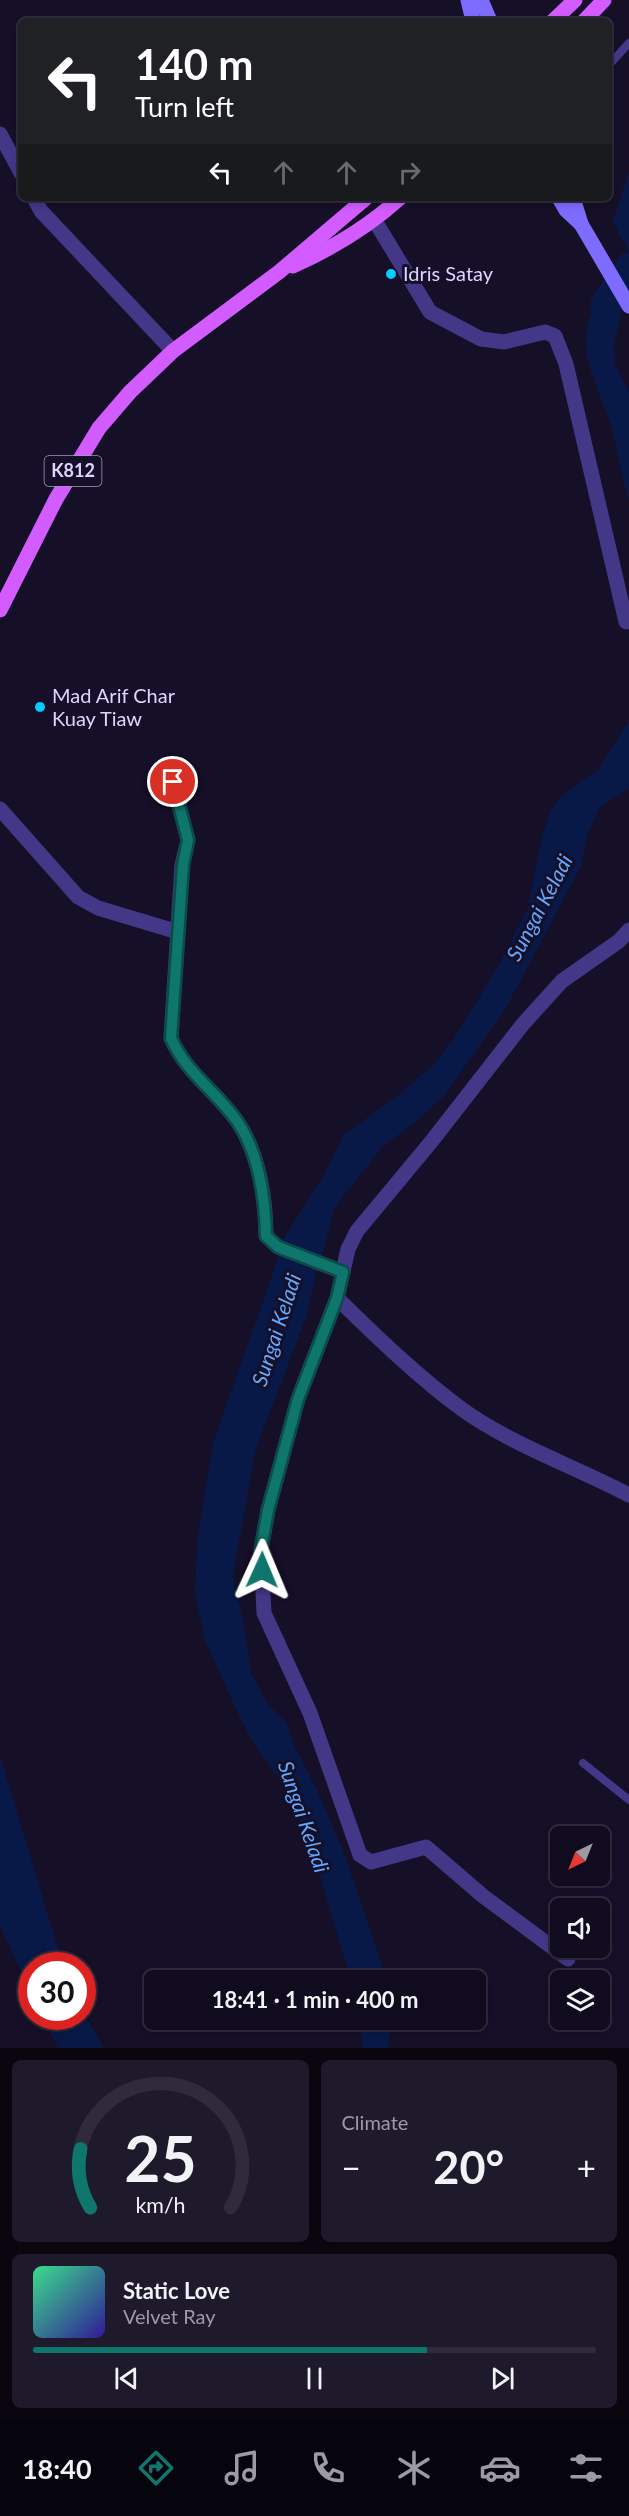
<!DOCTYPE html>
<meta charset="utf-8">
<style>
:root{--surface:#100b1e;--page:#1e192b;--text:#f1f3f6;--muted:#9c9ba4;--line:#302b3c;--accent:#0f766e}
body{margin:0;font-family:Lato,sans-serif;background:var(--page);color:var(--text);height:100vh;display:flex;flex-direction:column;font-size:22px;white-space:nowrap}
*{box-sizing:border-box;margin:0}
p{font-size:20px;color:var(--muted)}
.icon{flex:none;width:33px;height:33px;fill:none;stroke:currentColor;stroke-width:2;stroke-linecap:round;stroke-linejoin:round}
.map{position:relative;height:2048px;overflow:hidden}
.sheet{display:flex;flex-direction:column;gap:12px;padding:12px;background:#090610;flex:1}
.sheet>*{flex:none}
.top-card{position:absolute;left:18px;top:18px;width:594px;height:183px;border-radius:9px;box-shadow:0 3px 9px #0003,0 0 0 2px var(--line);background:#202124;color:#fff;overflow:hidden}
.needle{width:39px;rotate:223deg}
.fabs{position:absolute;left:550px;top:1826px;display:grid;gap:12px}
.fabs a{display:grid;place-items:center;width:60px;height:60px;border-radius:9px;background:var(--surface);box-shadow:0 3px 9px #0003,0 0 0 2px var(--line);font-size:30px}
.speed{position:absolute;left:18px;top:1952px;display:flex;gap:12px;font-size:30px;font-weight:700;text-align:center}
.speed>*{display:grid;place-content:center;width:78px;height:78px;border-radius:50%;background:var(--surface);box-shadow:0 3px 9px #0003,0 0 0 2px var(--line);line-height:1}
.speed .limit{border:9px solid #d22;background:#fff;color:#111}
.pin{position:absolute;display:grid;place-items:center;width:51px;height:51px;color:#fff;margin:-26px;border:3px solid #fff;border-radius:50%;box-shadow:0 2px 6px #0007}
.me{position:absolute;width:66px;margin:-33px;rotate:1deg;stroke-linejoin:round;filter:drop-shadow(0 0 4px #0008)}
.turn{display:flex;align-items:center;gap:21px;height:126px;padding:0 18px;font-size:27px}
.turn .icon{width:78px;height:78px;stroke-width:2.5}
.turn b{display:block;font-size:42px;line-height:51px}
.lanes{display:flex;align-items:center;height:57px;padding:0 18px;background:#0003;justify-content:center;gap:30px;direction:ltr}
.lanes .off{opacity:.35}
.big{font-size:45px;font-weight:700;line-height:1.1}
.sheet .widget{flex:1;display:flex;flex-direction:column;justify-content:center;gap:9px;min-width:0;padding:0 21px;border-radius:9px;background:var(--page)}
.sheet .dial{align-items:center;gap:0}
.dial svg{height:156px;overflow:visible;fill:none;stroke:var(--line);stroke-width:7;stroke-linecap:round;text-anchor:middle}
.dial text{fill:var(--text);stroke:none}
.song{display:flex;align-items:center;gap:18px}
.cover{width:72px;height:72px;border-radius:9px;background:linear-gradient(135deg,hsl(150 70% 55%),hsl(250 70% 35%))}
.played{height:6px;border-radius:3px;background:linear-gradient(90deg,var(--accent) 70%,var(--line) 70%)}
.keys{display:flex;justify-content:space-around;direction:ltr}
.heat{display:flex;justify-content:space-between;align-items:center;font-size:33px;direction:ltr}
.sheet .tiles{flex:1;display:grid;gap:12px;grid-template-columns:1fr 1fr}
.widget:last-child{grid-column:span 2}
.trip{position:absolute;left:144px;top:1970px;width:342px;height:60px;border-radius:9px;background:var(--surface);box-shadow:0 3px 9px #0003,0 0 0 2px var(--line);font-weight:700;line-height:60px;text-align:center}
.tab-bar{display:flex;height:96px;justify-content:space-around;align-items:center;background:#06040c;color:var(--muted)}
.tab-bar .icon{width:42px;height:42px}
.tab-bar .current{color:var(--accent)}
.tab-bar b{font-size:27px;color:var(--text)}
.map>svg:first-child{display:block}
.water{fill:#091947}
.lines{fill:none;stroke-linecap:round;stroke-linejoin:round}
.river{stroke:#091947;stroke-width:26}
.lane{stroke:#433888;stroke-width:8}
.street{stroke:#433888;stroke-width:15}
.secondary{stroke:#7e6cff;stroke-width:15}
.primary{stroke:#d25cff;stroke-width:15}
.route-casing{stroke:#0a4d48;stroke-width:15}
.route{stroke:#0f766e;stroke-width:10}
.poi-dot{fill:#01cdff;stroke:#150f28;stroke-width:2}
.labels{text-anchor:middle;stroke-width:6;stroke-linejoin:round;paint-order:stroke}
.shield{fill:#150f28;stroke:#a29abe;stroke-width:1.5}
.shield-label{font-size:18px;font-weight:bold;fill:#ded5ff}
.poi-label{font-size:20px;fill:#ded5ff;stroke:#150f28;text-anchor:start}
.water-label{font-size:21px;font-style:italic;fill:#63a8ff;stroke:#150f28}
</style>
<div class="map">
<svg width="629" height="2048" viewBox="0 0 629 2048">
<rect width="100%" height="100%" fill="#150f28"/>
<g class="water">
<polygon points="629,170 629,253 613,222"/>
<path d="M606,284L622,309L614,344L615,363L629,392V501C621,476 618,450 611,425C603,400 583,362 586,336C588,318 597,299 606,284Z"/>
<polygon points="629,721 629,789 599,808 587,836 581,866 506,1008 445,1095 416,1122 383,1146 335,1207 320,1263 278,1247 321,1180 344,1134 399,1095 434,1064 455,1037 500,963 528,908 543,832 551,810 561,796 598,770"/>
<polygon points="280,1253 317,1270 306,1318 255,1451 233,1577 244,1624 251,1672 266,1702 287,1723 295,1747 317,1790 343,1850 387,1980 351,1980 309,1839 288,1789 258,1750 243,1724 205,1641 195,1594 197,1540 213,1443"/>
<polygon points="0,1756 63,1965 32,1965 31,1992 0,1926"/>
<polygon points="83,2013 104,2048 58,2048 43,2016 82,2016"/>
<polygon points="359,2019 391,2019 388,2048 363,2048"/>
</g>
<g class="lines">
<polyline class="river" points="603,305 629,265"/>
<g class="lane">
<polyline points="609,65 629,43"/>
<polyline points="583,1763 629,1800"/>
</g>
<g class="street">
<polyline points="0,134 21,173"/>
<polyline points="34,198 41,211 173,351"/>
<polyline points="375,221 430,312 481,339 504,342 545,332 555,336 566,364 626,622"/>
<path d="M173,782L188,840L182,865L171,1038C186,1073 216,1091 237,1121C259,1153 266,1199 266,1236L278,1247L343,1272"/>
<polyline points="0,809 78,897 98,908 178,932"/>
<path d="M337,1298C377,1337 418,1377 463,1410C514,1446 574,1466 629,1495"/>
<polyline points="568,1959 483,1896 426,1847 371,1862 360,1855 310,1713 264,1613 261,1549 268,1510 298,1399 337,1298 348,1249 357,1231 431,1142 523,1024 562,981 619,941 629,930"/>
</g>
<g class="secondary">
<polyline points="468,0 473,21"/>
<polyline points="481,0 490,21"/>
<polyline points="559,198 566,210 581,224"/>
<polyline points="573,198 581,224 629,306"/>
</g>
<g class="primary">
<polyline points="553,21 575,0"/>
<polyline points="584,21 604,0"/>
<path d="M293,266C333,248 368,227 400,198"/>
<polyline points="0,610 56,499 99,428 130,392 173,351 279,272 366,198"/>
</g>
</g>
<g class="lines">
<g class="route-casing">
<path id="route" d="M173,782L188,840L183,865L171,1038C186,1073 216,1091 237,1121C259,1153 265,1198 266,1236L278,1247L343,1272L337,1298L298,1399L268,1510L261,1549L262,1570"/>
</g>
<use href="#route" class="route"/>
</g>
<g class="poi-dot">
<circle cx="391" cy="274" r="6"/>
<circle cx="40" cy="707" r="6"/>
</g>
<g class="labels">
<rect class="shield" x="44.5" y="456" width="57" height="30" rx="4.5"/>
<g class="shield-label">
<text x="73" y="477">K812</text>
</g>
<g class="poi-label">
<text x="403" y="281">Idris Satay</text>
<text x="52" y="703">Mad Arif Char<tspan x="52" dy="23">Kuay Tiaw</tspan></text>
</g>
<g class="water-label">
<text transform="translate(540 908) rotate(-62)" y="7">Sungai Keladi</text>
<text transform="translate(277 1330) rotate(-72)" y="7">Sungai Keladi</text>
<text transform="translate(303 1817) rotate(71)" y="7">Sungai Keladi</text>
</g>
</g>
</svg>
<div class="fabs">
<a><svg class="needle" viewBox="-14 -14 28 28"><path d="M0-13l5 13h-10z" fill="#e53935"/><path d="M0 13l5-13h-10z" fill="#9c9ba4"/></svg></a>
<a><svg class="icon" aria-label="sound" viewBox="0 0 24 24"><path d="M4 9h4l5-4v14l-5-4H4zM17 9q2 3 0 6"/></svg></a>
<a><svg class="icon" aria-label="layers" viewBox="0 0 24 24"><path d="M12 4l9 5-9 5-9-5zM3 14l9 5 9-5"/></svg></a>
</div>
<div class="speed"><div class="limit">30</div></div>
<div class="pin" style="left:173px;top:782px;background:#d93025"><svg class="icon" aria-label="arrive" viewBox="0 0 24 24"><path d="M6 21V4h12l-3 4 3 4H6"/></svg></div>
<svg class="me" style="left:262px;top:1570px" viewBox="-20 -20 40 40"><path d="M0-17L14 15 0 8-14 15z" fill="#0f766e" stroke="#fff" stroke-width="4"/></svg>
<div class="trip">18:41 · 1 min · 400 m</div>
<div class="top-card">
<div class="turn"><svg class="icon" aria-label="left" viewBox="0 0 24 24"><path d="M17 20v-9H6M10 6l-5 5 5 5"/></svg><div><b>140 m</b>Turn left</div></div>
<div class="lanes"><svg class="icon" aria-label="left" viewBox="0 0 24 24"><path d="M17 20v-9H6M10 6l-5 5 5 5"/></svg><svg class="icon off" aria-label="ahead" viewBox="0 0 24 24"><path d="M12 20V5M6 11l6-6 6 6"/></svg><svg class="icon off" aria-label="ahead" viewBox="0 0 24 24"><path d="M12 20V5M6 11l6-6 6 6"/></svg><svg class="icon off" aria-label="right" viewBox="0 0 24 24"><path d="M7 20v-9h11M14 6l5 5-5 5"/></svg></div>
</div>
</div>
<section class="sheet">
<div class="tiles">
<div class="widget dial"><svg viewBox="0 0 100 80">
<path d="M14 69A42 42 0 1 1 86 69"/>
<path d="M14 69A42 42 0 0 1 9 39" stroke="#0f766e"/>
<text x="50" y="56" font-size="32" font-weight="700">25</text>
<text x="50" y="72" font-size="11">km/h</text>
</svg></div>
<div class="widget"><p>Climate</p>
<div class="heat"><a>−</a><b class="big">20°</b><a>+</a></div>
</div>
<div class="widget">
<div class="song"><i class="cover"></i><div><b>Static Love</b><p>Velvet Ray</p></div></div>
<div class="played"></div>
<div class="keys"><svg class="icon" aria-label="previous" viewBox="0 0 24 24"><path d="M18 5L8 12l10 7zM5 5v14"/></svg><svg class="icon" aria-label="pause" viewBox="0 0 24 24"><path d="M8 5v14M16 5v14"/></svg><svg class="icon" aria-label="next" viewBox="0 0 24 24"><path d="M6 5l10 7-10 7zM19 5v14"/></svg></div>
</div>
</div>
</section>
<nav class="tab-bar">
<b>18:40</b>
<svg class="icon current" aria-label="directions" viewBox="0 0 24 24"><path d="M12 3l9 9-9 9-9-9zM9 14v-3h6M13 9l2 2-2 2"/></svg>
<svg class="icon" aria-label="music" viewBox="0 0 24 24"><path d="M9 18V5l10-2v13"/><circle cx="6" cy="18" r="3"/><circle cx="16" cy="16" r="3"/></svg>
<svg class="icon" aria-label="phone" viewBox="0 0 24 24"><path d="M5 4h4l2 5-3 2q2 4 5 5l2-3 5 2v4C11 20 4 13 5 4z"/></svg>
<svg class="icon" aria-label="climate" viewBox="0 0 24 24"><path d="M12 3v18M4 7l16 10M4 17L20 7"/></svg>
<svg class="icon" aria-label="car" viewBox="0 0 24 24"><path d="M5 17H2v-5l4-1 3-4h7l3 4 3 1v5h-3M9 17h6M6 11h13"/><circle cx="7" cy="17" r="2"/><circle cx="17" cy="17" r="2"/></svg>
<svg class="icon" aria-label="filters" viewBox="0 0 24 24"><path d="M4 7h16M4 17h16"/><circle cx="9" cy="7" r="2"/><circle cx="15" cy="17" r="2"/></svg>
</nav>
